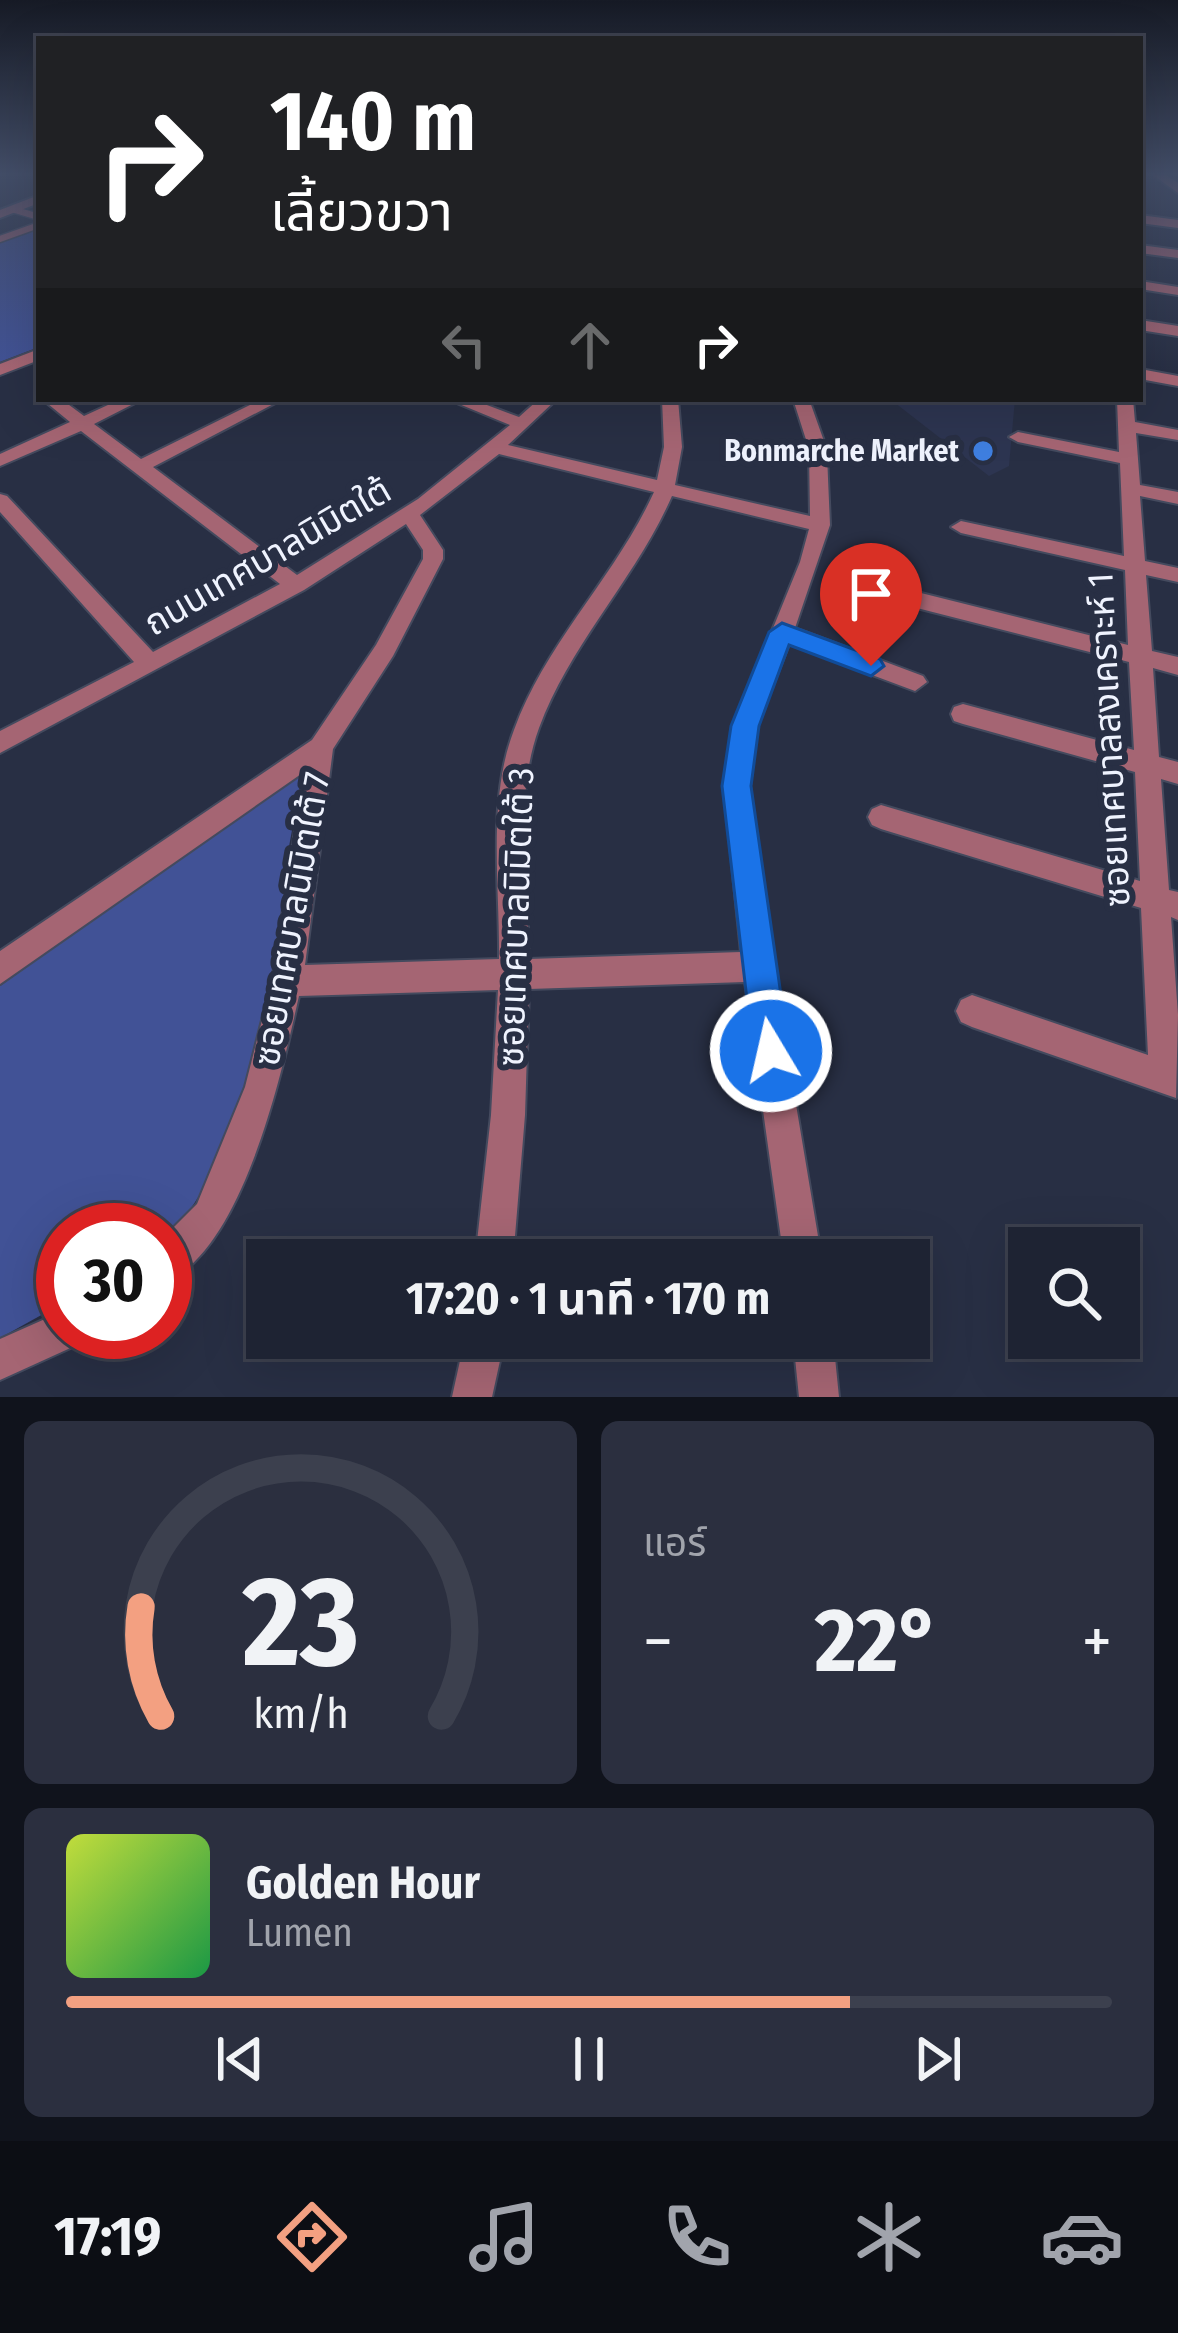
<!DOCTYPE html>
<html lang="th">
<meta charset="utf-8">
<style>
:root{--surface:#1e2333;--page:#2b2f3f;--text:#f1f3f6;--muted:#a1a4ac;--line:#3c404e;--accent:#f3a081}
body{margin:0;font-family:"Fira Sans Condensed","Noto Sans Thai",sans-serif;background:var(--page);color:var(--text);height:100vh;display:flex;flex-direction:column;font-size:45px;white-space:nowrap}
*{box-sizing:border-box;margin:0}
p{font-size:39px;color:var(--muted)}
.icon{flex:none;width:66px;height:66px;fill:none;stroke:currentColor;stroke-width:2;stroke-linecap:round;stroke-linejoin:round}
.map{position:relative;height:1397px;overflow:hidden}
.panel{display:flex;flex-direction:column;gap:24px;padding:24px;background:#10131c;flex:1}
.panel>*{flex:none}
.banner{position:absolute;left:36px;top:36px;width:1107px;height:366px;border-radius:0px;box-shadow:0 12px 48px #0002,0 0 0 3px var(--line);background:#202124;color:#fff;overflow:hidden}
.controls{position:absolute;left:1008px;top:1227px;display:grid;gap:24px}
.controls a{display:grid;place-items:center;width:132px;height:132px;border-radius:0px;background:var(--surface);box-shadow:0 12px 48px #0002,0 0 0 3px var(--line);font-size:60px}
.speed{position:absolute;left:36px;top:1203px;display:flex;gap:24px;font-size:60px;font-weight:700;text-align:center}
.speed>*{display:grid;place-content:center;width:156px;height:156px;border-radius:50%;background:var(--surface);box-shadow:0 12px 48px #0002,0 0 0 3px var(--line);line-height:1}
.speed .limit{border:18px solid #d22;background:#fff;color:#111}
.pin{position:absolute;display:grid;place-items:center;width:102px;height:102px;color:#fff;margin:-123px -51px;border-radius:50% 50% 50% 0;rotate:-45deg;box-shadow:0 0 12px #0007}
.pin .icon{rotate:45deg}
.me{position:absolute;width:132px;margin:-66px;rotate:351deg;stroke-linejoin:round;filter:drop-shadow(0 0 9px #0008)}
.turn{display:flex;align-items:center;gap:42px;height:252px;padding:0 36px;font-size:54px}
.turn .icon{width:156px;height:156px;stroke-width:2.5}
.turn b{display:block;font-size:84px;line-height:102px}
.lanes{display:flex;align-items:center;height:114px;padding:0 36px;background:#0003;justify-content:center;gap:60px;direction:ltr}
.lanes .off{opacity:.35}
.big{font-size:90px;font-weight:700;line-height:1.1}
.panel .widget{flex:1;display:flex;flex-direction:column;justify-content:center;gap:18px;min-width:0;padding:0 42px;border-radius:18px;background:var(--page)}
.panel .dial{align-items:center;gap:0}
.dial svg{height:312px;overflow:visible;fill:none;stroke:var(--line);stroke-width:7;stroke-linecap:round;text-anchor:middle}
.dial text{fill:var(--text);stroke:none}
.song{display:flex;align-items:center;gap:36px}
.cover{width:144px;height:144px;border-radius:18px;background:linear-gradient(135deg,hsl(70 70% 55%),hsl(140 70% 35%))}
.played{height:12px;border-radius:6px;background:linear-gradient(90deg,var(--accent) 75%,var(--line) 75%)}
.keys{display:flex;justify-content:space-around;direction:ltr}
.heat{display:flex;justify-content:space-between;align-items:center;font-size:66px;direction:ltr}
.panel .tiles{flex:1;display:grid;gap:24px;grid-template-columns:1fr 1fr}
.widget:last-child{grid-column:span 2}
.trip{position:absolute;left:246px;top:1239px;width:684px;height:120px;border-radius:0px;background:var(--surface);box-shadow:0 12px 48px #0002,0 0 0 3px var(--line);font-weight:700;line-height:120px;text-align:center}
.menu{display:flex;height:192px;justify-content:space-around;align-items:center;background:#0c0e14;color:var(--muted)}
.menu .icon{width:84px;height:84px}
.menu .active{color:var(--accent)}
.menu b{font-size:54px;color:var(--text)}
.map>svg:first-child{display:block}
.built{fill:#2d3551}
.green{fill:#415296}
.lines{fill:none;stroke-linecap:round;stroke-linejoin:round}
.service-casing{stroke:#444a5e;stroke-width:9}
.minor-casing{stroke:#444a5e;stroke-width:4}
.tertiary-casing{stroke:#444a5e;stroke-width:4}
.service{stroke:#a56573;stroke-width:6}
.minor{fill:#a56573;fill-rule:evenodd}
.tertiary{fill:#a56573;fill-rule:evenodd}
.route{fill:#1a73e8;stroke:#114b97;stroke-width:3}
.shop-dot{fill:#3f7fe0;stroke:#282f44;stroke-width:4.5}
.labels{text-anchor:middle;stroke-width:12;stroke-linejoin:round;paint-order:stroke}
.far-poi-label{font-size:30px;font-weight:bold;fill:#eff3fe;stroke:#282f44;text-anchor:end}
.street-label{font-size:36px;fill:#eff3fe;stroke:#282f44}
</style>
<div class="map">
<svg width="1178" height="1397" viewBox="0 0 1178 1397">
<rect width="100%" height="100%" fill="#282f44"/>
<polygon class="built" points="890,399 1015,399 1009,466 989,476"/>
<g class="green">
<polygon points="39,224 39,347 0,362 0,237"/>
<polygon points="303,770 286,863 285,977 226,1154 177,1230 165,1238 165,1230 63,1230 63,1303 0,1338 0,986"/>
</g>
<g class="lines">
<g class="service-casing">
<g id="service">
<polyline points="12,209 39,217"/>
<polyline points="0,239 39,225"/>
</g>
</g>
<g class="minor-casing">
<g id="minor">
<polygon points="1153,175 1166,175 1178,183 1178,193"/>
<polygon points="39,195 39,203 0,218 0,210"/>
<polygon points="1140,215 1178,220 1178,228 1140,223"/>
<polygon points="1140,281 1178,287 1178,295 1140,289"/>
<polygon points="1140,320 1178,326 1178,336 1140,330"/>
<polygon points="39,349 39,360 0,375 0,364"/>
<polygon points="1140,369 1178,376 1178,386 1140,379"/>
<path d="M42,399H61L84,416L121,399H143L94,424L141,459L262,399H283L153,467L297,575L418,499L510,425L447,399H471L519,417L539,399H557L508,445L657,480L664,447L662,399H678L682,447L675,485L810,516L809,449L793,399H809L825,444L894,448L897,452L888,457L827,455L830,525L795,628L923,676L927,682L915,691L789,644L757,726L750,786L773,967L822,1260H784L745,982L529,989L525,1115L513,1260H475L491,1115L498,990L299,996C282,1072 243,1250 165,1282V1236L197,1204L245,1087L272,981L304,772L0,984V951L312,740L376,645L423,559V550L406,524L304,590L0,753V731L134,662L0,512V494L7,496L153,652L280,584L81,431L0,466V454L70,422ZM499,454L654,492C616,576 546,642 514,730C487,800 500,886 499,959L305,965L333,749L393,656L443,559V550L420,515ZM672,496L809,529L800,562L733,726L724,786L741,952L529,959C528,885 513,799 539,728C570,644 636,578 672,496Z"/>
<polygon points="1117,399 1133,399 1135,422 1178,430 1178,440 1136,433 1140,485 1178,492 1178,504 1140,496 1145,561 1178,568 1178,582 1146,575 1152,651 1178,657 1178,675 1153,668 1159,757 1178,762 1178,784 1161,779 1169,890 1178,892 1178,920 1171,917 1178,1015 1176,1098 972,1027 961,1022 956,1011 961,1000 972,995 1148,1055 1141,908 881,829 872,825 868,817 872,809 881,805 1140,881 1135,772 963,724 954,721 951,714 954,707 963,704 1134,750 1129,662 917,608 906,600 917,592 1128,645 1125,570 961,533 951,527 961,521 1124,556 1120,463 1018,442 1009,437 1018,432 1119,452"/>
<polygon points="63,1311 63,1332 82,1332 77,1345 0,1380 0,1339"/>
<polygon points="465,1338 505,1338 492,1397 452,1397"/>
<polygon points="793,1338 833,1338 839,1397 799,1397"/>
</g>
</g>
<g class="tertiary-casing">
<polygon id="tertiary" points="1140,245 1178,250 1178,258 1140,253"/>
</g>
<use href="#service" class="service"/>
<use href="#minor" class="minor"/>
<use href="#tertiary" class="tertiary"/>
</g>
<linearGradient id="sky" x2="0" y2="1"><stop stop-color="#161a25"/><stop offset="0.47" stop-color="#424d67"/><stop offset="1" stop-color="#424d67" stop-opacity="0"/></linearGradient>
<rect width="1178" height="370" fill="url(#sky)"/>
<polygon class="route" points="782,623 880,659 884,666 871,676 789,645 759,726 751,786 789,1051 784,1064 771,1069 758,1064 753,1051 722,786 731,726 769,632"/>
<circle class="shop-dot" cx="983" cy="451" r="12"/>
<g class="labels">
<g class="far-poi-label">
<text x="959" y="461">Bonmarche Market</text>
</g>
<g class="street-label">
<text transform="translate(267 556) rotate(-30)" y="13">ถนนเทศบาลนิมิตใต้</text>
<text transform="translate(1108 740) rotate(-93)" y="13">ซอยเทศบาลสงเคราะห์ 1</text>
<text transform="translate(515 917) rotate(-88)" y="13">ซอยเทศบาลนิมิตใต้ 3</text>
<text transform="translate(291 919) rotate(-80)" y="13">ซอยเทศบาลนิมิตใต้ 7</text>
</g>
</g>
</svg>
<div class="controls">
<a><svg class="icon" aria-label="search" viewBox="0 0 24 24"><circle cx="10" cy="10" r="6"/><path d="M15 15l6 6"/></svg></a>
</div>
<div class="speed"><div class="limit">30</div></div>
<div class="pin" style="left:871px;top:666px;background:#d93025"><svg class="icon" aria-label="arrive" viewBox="0 0 24 24"><path d="M6 21V4h12l-3 4 3 4H6"/></svg></div>
<svg class="me" style="left:771px;top:1051px" viewBox="-20 -20 40 40"><circle r="17" fill="#1a73e8" stroke="#fff" stroke-width="3"/><path d="M0-11L8 9 0 5-8 9z" fill="#fff"/></svg>
<div class="trip">17:20 · 1 นาที · 170 m</div>
<div class="banner">
<div class="turn"><svg class="icon" aria-label="right" viewBox="0 0 24 24"><path d="M7 20v-9h11M14 6l5 5-5 5"/></svg><div><b>140 m</b>เลี้ยวขวา</div></div>
<div class="lanes"><svg class="icon off" aria-label="left" viewBox="0 0 24 24"><path d="M17 20v-9H6M10 6l-5 5 5 5"/></svg><svg class="icon off" aria-label="ahead" viewBox="0 0 24 24"><path d="M12 20V5M6 11l6-6 6 6"/></svg><svg class="icon" aria-label="right" viewBox="0 0 24 24"><path d="M7 20v-9h11M14 6l5 5-5 5"/></svg></div>
</div>
</div>
<section class="panel">
<div class="tiles">
<div class="widget dial"><svg viewBox="0 0 100 80">
<path d="M14 69A42 42 0 1 1 86 69"/>
<path d="M14 69A42 42 0 0 1 9 41" stroke="#f3a081"/>
<text x="50" y="56" font-size="32" font-weight="700">23</text>
<text x="50" y="72" font-size="11">km/h</text>
</svg></div>
<div class="widget"><p>แอร์</p>
<div class="heat"><a>−</a><b class="big">22°</b><a>+</a></div>
</div>
<div class="widget">
<div class="song"><i class="cover"></i><div><b>Golden Hour</b><p>Lumen</p></div></div>
<div class="played"></div>
<div class="keys"><svg class="icon" aria-label="previous" viewBox="0 0 24 24"><path d="M18 5L8 12l10 7zM5 5v14"/></svg><svg class="icon" aria-label="pause" viewBox="0 0 24 24"><path d="M8 5v14M16 5v14"/></svg><svg class="icon" aria-label="next" viewBox="0 0 24 24"><path d="M6 5l10 7-10 7zM19 5v14"/></svg></div>
</div>
</div>
</section>
<nav class="menu">
<b>17:19</b>
<svg class="icon active" aria-label="directions" viewBox="0 0 24 24"><path d="M12 3l9 9-9 9-9-9zM9 14v-3h6M13 9l2 2-2 2"/></svg>
<svg class="icon" aria-label="music" viewBox="0 0 24 24"><path d="M9 18V5l10-2v13"/><circle cx="6" cy="18" r="3"/><circle cx="16" cy="16" r="3"/></svg>
<svg class="icon" aria-label="phone" viewBox="0 0 24 24"><path d="M5 4h4l2 5-3 2q2 4 5 5l2-3 5 2v4C11 20 4 13 5 4z"/></svg>
<svg class="icon" aria-label="climate" viewBox="0 0 24 24"><path d="M12 3v18M4 7l16 10M4 17L20 7"/></svg>
<svg class="icon" aria-label="car" viewBox="0 0 24 24"><path d="M5 17H2v-5l4-1 3-4h7l3 4 3 1v5h-3M9 17h6M6 11h13"/><circle cx="7" cy="17" r="2"/><circle cx="17" cy="17" r="2"/></svg>
</nav>
